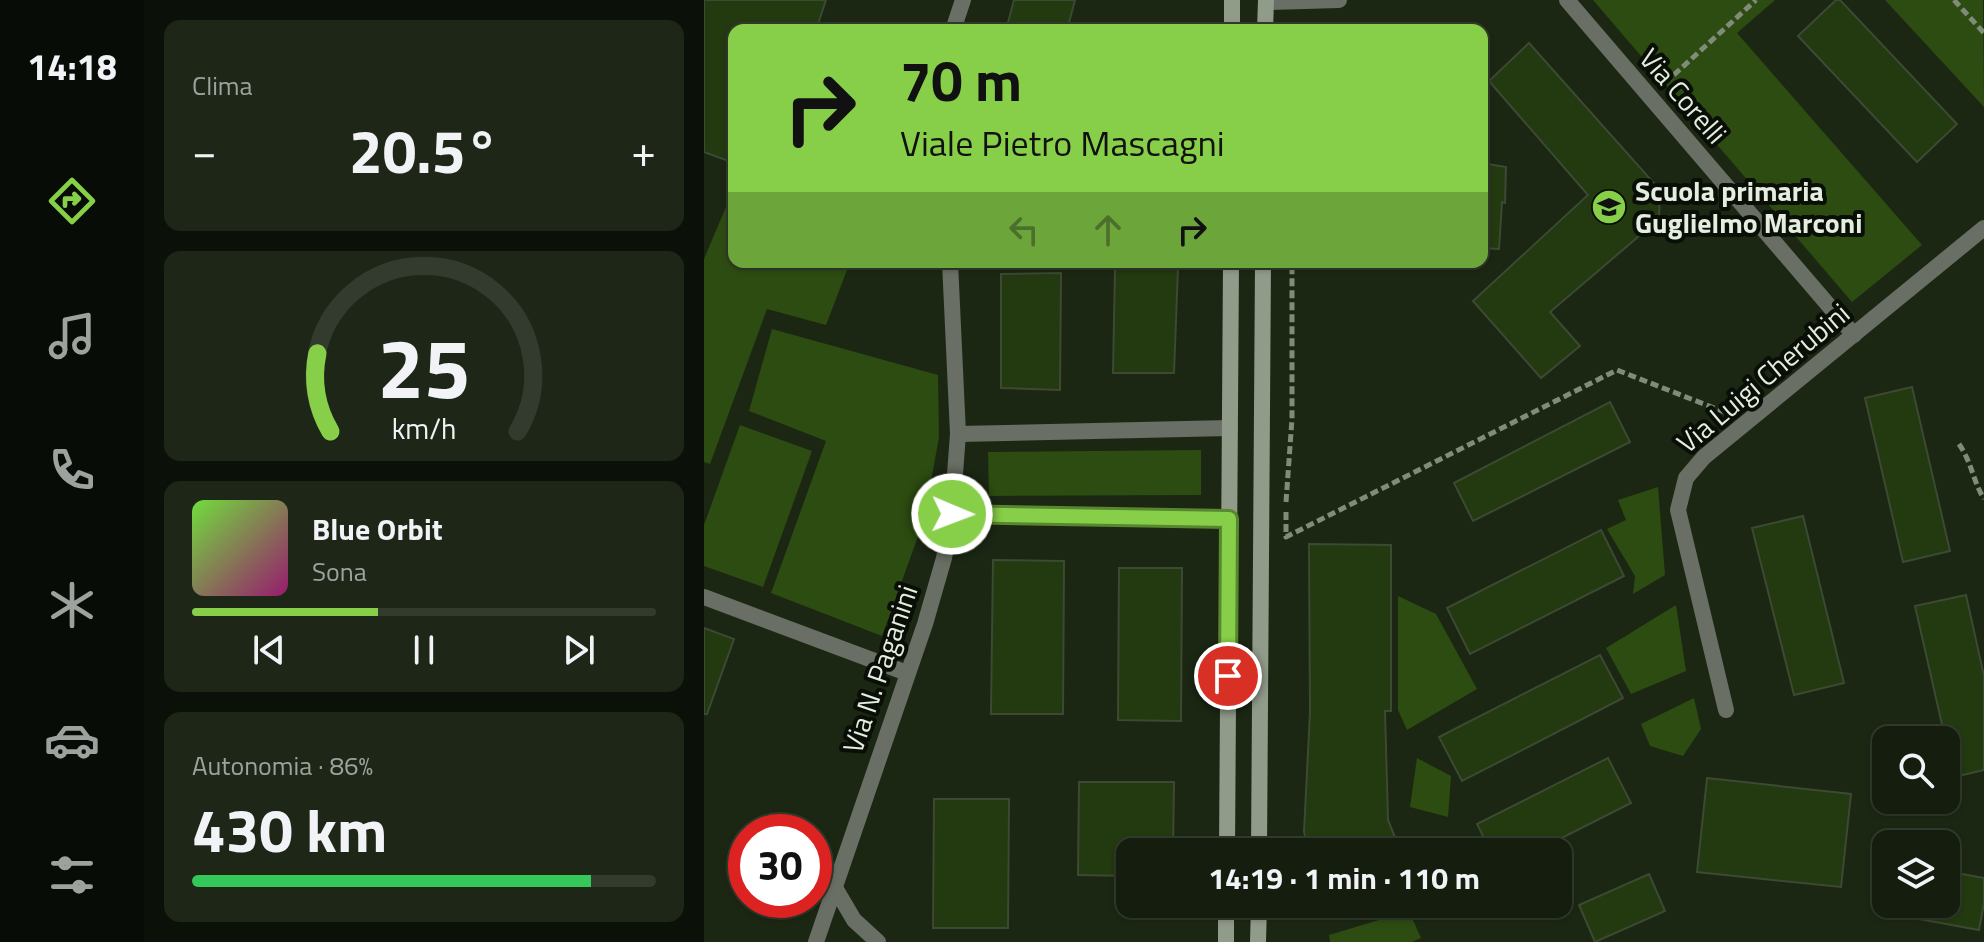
<!DOCTYPE html>
<html lang="it">
<meta charset="utf-8">
<style>
:root{--surface:#141d0e;--page:#1d2617;--text:#f1f3f6;--muted:#9da29e;--line:#333b2e;--accent:#88cf49}
body{margin:0;font-family:"Titillium Web",sans-serif;background:var(--page);color:var(--text);height:100vh;display:flex;flex-direction:column;font-size:30px;white-space:nowrap}
*{box-sizing:border-box;margin:0}
p{font-size:26px;color:var(--muted)}
.icon{flex:none;width:44px;height:44px;fill:none;stroke:currentColor;stroke-width:2;stroke-linecap:round;stroke-linejoin:round}
.map{position:relative;flex:1;overflow:hidden}
.drawer{display:flex;flex-direction:column;gap:20px;padding:20px;background:#0b1008;width:560px}
.drawer>*{flex:none}
.banner{position:absolute;left:24px;top:24px;width:760px;height:244px;border-radius:16px;box-shadow:0 2px 6px #0004,0 0 0 2px var(--line);background:#88cf49;color:#111;overflow:hidden}
.controls{position:absolute;left:1168px;top:726px;display:grid;gap:16px}
.controls a{display:grid;place-items:center;width:88px;height:88px;border-radius:16px;background:var(--surface);box-shadow:0 2px 6px #0004,0 0 0 2px var(--line);font-size:40px}
.speed{position:absolute;left:24px;top:814px;display:flex;gap:16px;font-size:40px;font-weight:700;text-align:center}
.speed>*{display:grid;place-content:center;width:104px;height:104px;border-radius:50%;background:var(--surface);box-shadow:0 2px 6px #0004,0 0 0 2px var(--line);line-height:1}
.speed .limit{border:12px solid #d22;background:#fff;color:#111}
.pin{position:absolute;display:grid;place-items:center;width:68px;height:68px;color:#fff;margin:-34px;border:4px solid #fff;border-radius:50%;box-shadow:0 2px 8px #0007}
.me{position:absolute;width:88px;margin:-44px;rotate:91deg;stroke-linejoin:round;filter:drop-shadow(0 0 6px #0008)}
.turn{display:flex;align-items:center;gap:28px;height:168px;padding:0 40px;font-size:36px}
.turn .icon{width:104px;height:104px;stroke-width:2.5}
.turn b{display:block;font-size:56px;line-height:68px}
.lanes{display:flex;align-items:center;height:76px;padding:0 40px;background:#0003;justify-content:center;gap:40px;direction:ltr}
.lanes .off{opacity:.35}
.big{font-size:60px;font-weight:700;line-height:1.1}
.drawer .widget{flex:1;display:flex;flex-direction:column;justify-content:center;gap:12px;min-width:0;padding:0 28px;border-radius:16px;background:var(--page)}
.drawer .dial{align-items:center;gap:0}
.dial svg{height:208px;overflow:visible;fill:none;stroke:var(--line);stroke-width:7;stroke-linecap:round;text-anchor:middle}
.dial text{fill:var(--text);stroke:none}
.song{display:flex;align-items:center;gap:24px}
.cover{width:96px;height:96px;border-radius:12px;background:linear-gradient(135deg,hsl(100 70% 55%),hsl(320 70% 35%))}
.played{height:8px;border-radius:4px;background:linear-gradient(90deg,var(--accent) 40%,var(--line) 40%)}
.keys{display:flex;justify-content:space-around;direction:ltr}
.heat{display:flex;justify-content:space-between;align-items:center;font-size:44px;direction:ltr}
.charge{height:12px;border-radius:6px;background:linear-gradient(90deg,#34c759 86%,var(--line) 0)}
.trip{position:absolute;left:412px;top:838px;width:456px;height:80px;border-radius:16px;background:var(--surface);box-shadow:0 2px 6px #0004,0 0 0 2px var(--line);font-weight:700;line-height:80px;text-align:center}
main{display:flex;flex:1;min-height:0}
.tabs{display:flex;flex-direction:column;width:144px;justify-content:space-around;align-items:center;background:#080c06;color:var(--muted)}
.tabs .icon{width:56px;height:56px}
.tabs .current{color:var(--accent)}
.tabs b{font-size:36px;color:var(--text)}
.map>svg:first-child{display:block}
.green{fill:#2d4c11}
.building{fill:#233910;stroke:#3c4933;stroke-width:2}
.lines{fill:none;stroke-linecap:round;stroke-linejoin:round}
.path{stroke:#808b7a;stroke-width:5;stroke-dasharray:8 4;stroke-linecap:butt}
.minor{stroke:#696f65;stroke-width:16}
.secondary{stroke:#919b8a;stroke-width:16}
.route-casing{stroke:#58872f;stroke-width:20}
.route{stroke:#88cf49;stroke-width:14}
.labels{text-anchor:middle;stroke-width:8;stroke-linejoin:round;paint-order:stroke}
.street-label{font-size:28px;fill:#e4eddf;stroke:#090e06}
.poi-label{font-size:28px;font-weight:bold;fill:#e4eddf;stroke:#090e06;text-anchor:start}
</style>
<main>
<nav class="tabs">
<b>14:18</b>
<svg class="icon current" aria-label="directions" viewBox="0 0 24 24"><path d="M12 3l9 9-9 9-9-9zM9 14v-3h6M13 9l2 2-2 2"/></svg>
<svg class="icon" aria-label="music" viewBox="0 0 24 24"><path d="M9 18V5l10-2v13"/><circle cx="6" cy="18" r="3"/><circle cx="16" cy="16" r="3"/></svg>
<svg class="icon" aria-label="phone" viewBox="0 0 24 24"><path d="M5 4h4l2 5-3 2q2 4 5 5l2-3 5 2v4C11 20 4 13 5 4z"/></svg>
<svg class="icon" aria-label="climate" viewBox="0 0 24 24"><path d="M12 3v18M4 7l16 10M4 17L20 7"/></svg>
<svg class="icon" aria-label="car" viewBox="0 0 24 24"><path d="M5 17H2v-5l4-1 3-4h7l3 4 3 1v5h-3M9 17h6M6 11h13"/><circle cx="7" cy="17" r="2"/><circle cx="17" cy="17" r="2"/></svg>
<svg class="icon" aria-label="filters" viewBox="0 0 24 24"><path d="M4 7h16M4 17h16"/><circle cx="9" cy="7" r="2"/><circle cx="15" cy="17" r="2"/></svg>
</nav>
<section class="drawer">
<div class="widget"><p>Clima</p>
<div class="heat"><a>−</a><b class="big">20.5°</b><a>+</a></div>
</div>
<div class="widget dial"><svg viewBox="0 0 100 80">
<path d="M14 69A42 42 0 1 1 86 69"/>
<path d="M14 69A42 42 0 0 1 9 39" stroke="#88cf49"/>
<text x="50" y="56" font-size="32" font-weight="700">25</text>
<text x="50" y="72" font-size="11">km/h</text>
</svg></div>
<div class="widget">
<div class="song"><i class="cover"></i><div><b>Blue Orbit</b><p>Sona</p></div></div>
<div class="played"></div>
<div class="keys"><svg class="icon" aria-label="previous" viewBox="0 0 24 24"><path d="M18 5L8 12l10 7zM5 5v14"/></svg><svg class="icon" aria-label="pause" viewBox="0 0 24 24"><path d="M8 5v14M16 5v14"/></svg><svg class="icon" aria-label="next" viewBox="0 0 24 24"><path d="M6 5l10 7-10 7zM19 5v14"/></svg></div>
</div>
<div class="widget"><p>Autonomia · 86%</p><b class="big">430 km</b><div class="charge"></div></div>
</section>
<div class="map">
<svg width="1280" height="942" viewBox="0 0 1280 942">
<rect width="100%" height="100%" fill="#1b2713"/>
<g class="green">
<polygon points="889,0 1071,0 1033,33 1218,245 1148,302"/>
<polygon points="1181,0 1279,0 1280,107"/>
<polygon points="30,188 30,262 146,262 122,325 63,309 6,464 0,462 0,259"/>
<polygon points="68,329 234,375 235,437 220,520 178,636 67,593 122,441 45,411"/>
<polygon points="36,425 108,451 59,587 0,566 0,525"/>
<polygon points="497,450 497,495 285,496 284,452"/>
<polygon points="954,487 961,575 929,594 931,576 903,529 922,520 914,500"/>
<polygon points="694,596 732,614 773,689 703,730 694,710"/>
<polygon points="972,605 982,671 927,694 902,648"/>
<polygon points="990,698 997,729 979,756 946,746 937,724"/>
<polygon points="713,758 747,776 744,817 706,807"/>
<polygon points="705,911 717,938 708,942 626,942 625,935"/>
</g>
<g class="building">
<polygon points="0,0 122,0 112,30 30,30 30,163 0,152"/>
<polygon points="310,0 371,0 363,30 302,30"/>
<polygon points="1132,0 1136,0 1253,124 1213,162 1094,36"/>
<polygon points="825,43 956,190 955,219 846,312 876,346 837,378 769,301 884,195 785,81"/>
<polygon points="778,163 802,167 801,203 798,202 795,249 778,248"/>
<polygon points="474,268 470,373 409,373 411,269"/>
<polygon points="357,273 356,390 297,388 297,274"/>
<polygon points="1208,387 1246,551 1199,562 1161,398"/>
<polygon points="906,402 926,442 769,521 750,483"/>
<polygon points="1099,516 1140,683 1090,695 1048,528"/>
<polygon points="897,530 920,576 766,654 743,608"/>
<polygon points="605,544 687,545 687,711 681,711 684,820 697,852 605,852 600,832 606,712"/>
<polygon points="289,560 360,561 359,714 287,714"/>
<polygon points="415,568 478,568 477,721 414,720"/>
<polygon points="1262,595 1280,676 1280,770 1250,777 1211,606"/>
<polygon points="0,628 30,639 3,714 0,714"/>
<polygon points="896,655 919,698 758,781 735,737"/>
<polygon points="904,758 927,803 830,852 787,852 773,824"/>
<polygon points="1003,778 1147,794 1137,887 993,872"/>
<polygon points="375,782 470,782 469,852 426,852 426,876 374,875"/>
<polygon points="230,799 305,799 304,928 229,928"/>
<polygon points="1242,871 1280,878 1280,903 1275,930 1193,915 1194,904 1242,904"/>
<polygon points="945,874 961,911 891,942 875,905"/>
</g>
<g class="lines">
<g class="path">
<polyline points="1250,0 1280,33"/>
<polyline points="618,30 624,20"/>
<polyline points="961,83 1052,0"/>
<path d="M1255,444C1268,463 1269,481 1280,499"/>
<polyline points="582,502 588,419 588,262"/>
<polyline points="582,512 582,537 913,370 1023,413"/>
</g>
<g class="minor">
<polyline points="863,0 1150,335"/>
<polyline points="562,2 635,0"/>
<polyline points="249,30 259,0"/>
<polyline points="254,434 526,428"/>
<polyline points="248,514 525,519"/>
<polyline points="0,597 203,673"/>
<polyline points="1022,710 974,510 982,478 1000,457 1280,228"/>
<polyline points="130,886 150,920 174,942"/>
<polyline points="112,942 221,624 240,558 248,514 254,434 246,262"/>
</g>
<g class="secondary">
<polyline points="528,30 528,0"/>
<polyline points="561,30 562,0"/>
<polyline points="523,852 527,262"/>
<polyline points="555,852 559,262"/>
<polyline points="522,942 522,904"/>
<polyline points="554,942 555,904"/>
</g>
</g>
<g class="lines">
<g class="route-casing">
<polyline id="route" points="248,514 525,519 524,676"/>
</g>
<use href="#route" class="route"/>
</g>
<defs>
<g id="school-disc" transform="scale(1.8)"><circle r="9.5" fill="#88cf49" stroke="#090e06"/><path d="M0-5L7-2L0 1L-7-2ZM-4 1L0 2.5L4 1V4Q0 6-4 4Z" fill="#111"/></g>
</defs>
<g fill-rule="evenodd">
<use href="#school-disc" x="905" y="207"/>
</g>
<g class="labels">
<g class="street-label">
<text transform="translate(979 96) rotate(49)" y="10">Via Corelli</text>
<text transform="translate(1059 378) rotate(-40)" y="10">Via Luigi Cherubini</text>
<text transform="translate(176 669) rotate(-71)" y="10">Via N. Paganini</text>
</g>
<g class="poi-label">
<text x="931" y="201">Scuola primaria<tspan x="931" dy="32">Guglielmo Marconi</tspan></text>
</g>
</g>
</svg>
<div class="controls">
<a><svg class="icon" aria-label="search" viewBox="0 0 24 24"><circle cx="10" cy="10" r="6"/><path d="M15 15l6 6"/></svg></a>
<a><svg class="icon" aria-label="layers" viewBox="0 0 24 24"><path d="M12 4l9 5-9 5-9-5zM3 14l9 5 9-5"/></svg></a>
</div>
<div class="speed"><div class="limit">30</div></div>
<div class="pin" style="left:524px;top:676px;background:#d93025"><svg class="icon" aria-label="arrive" viewBox="0 0 24 24"><path d="M6 21V4h12l-3 4 3 4H6"/></svg></div>
<svg class="me" style="left:248px;top:514px" viewBox="-20 -20 40 40"><circle r="17" fill="#88cf49" stroke="#fff" stroke-width="3"/><path d="M0-11L8 9 0 5-8 9z" fill="#fff"/></svg>
<div class="trip">14:19 · 1 min · 110 m</div>
<div class="banner">
<div class="turn"><svg class="icon" aria-label="right" viewBox="0 0 24 24"><path d="M7 20v-9h11M14 6l5 5-5 5"/></svg><div><b>70 m</b>Viale Pietro Mascagni</div></div>
<div class="lanes"><svg class="icon off" aria-label="left" viewBox="0 0 24 24"><path d="M17 20v-9H6M10 6l-5 5 5 5"/></svg><svg class="icon off" aria-label="ahead" viewBox="0 0 24 24"><path d="M12 20V5M6 11l6-6 6 6"/></svg><svg class="icon" aria-label="right" viewBox="0 0 24 24"><path d="M7 20v-9h11M14 6l5 5-5 5"/></svg></div>
</div>
</div>
</main>
